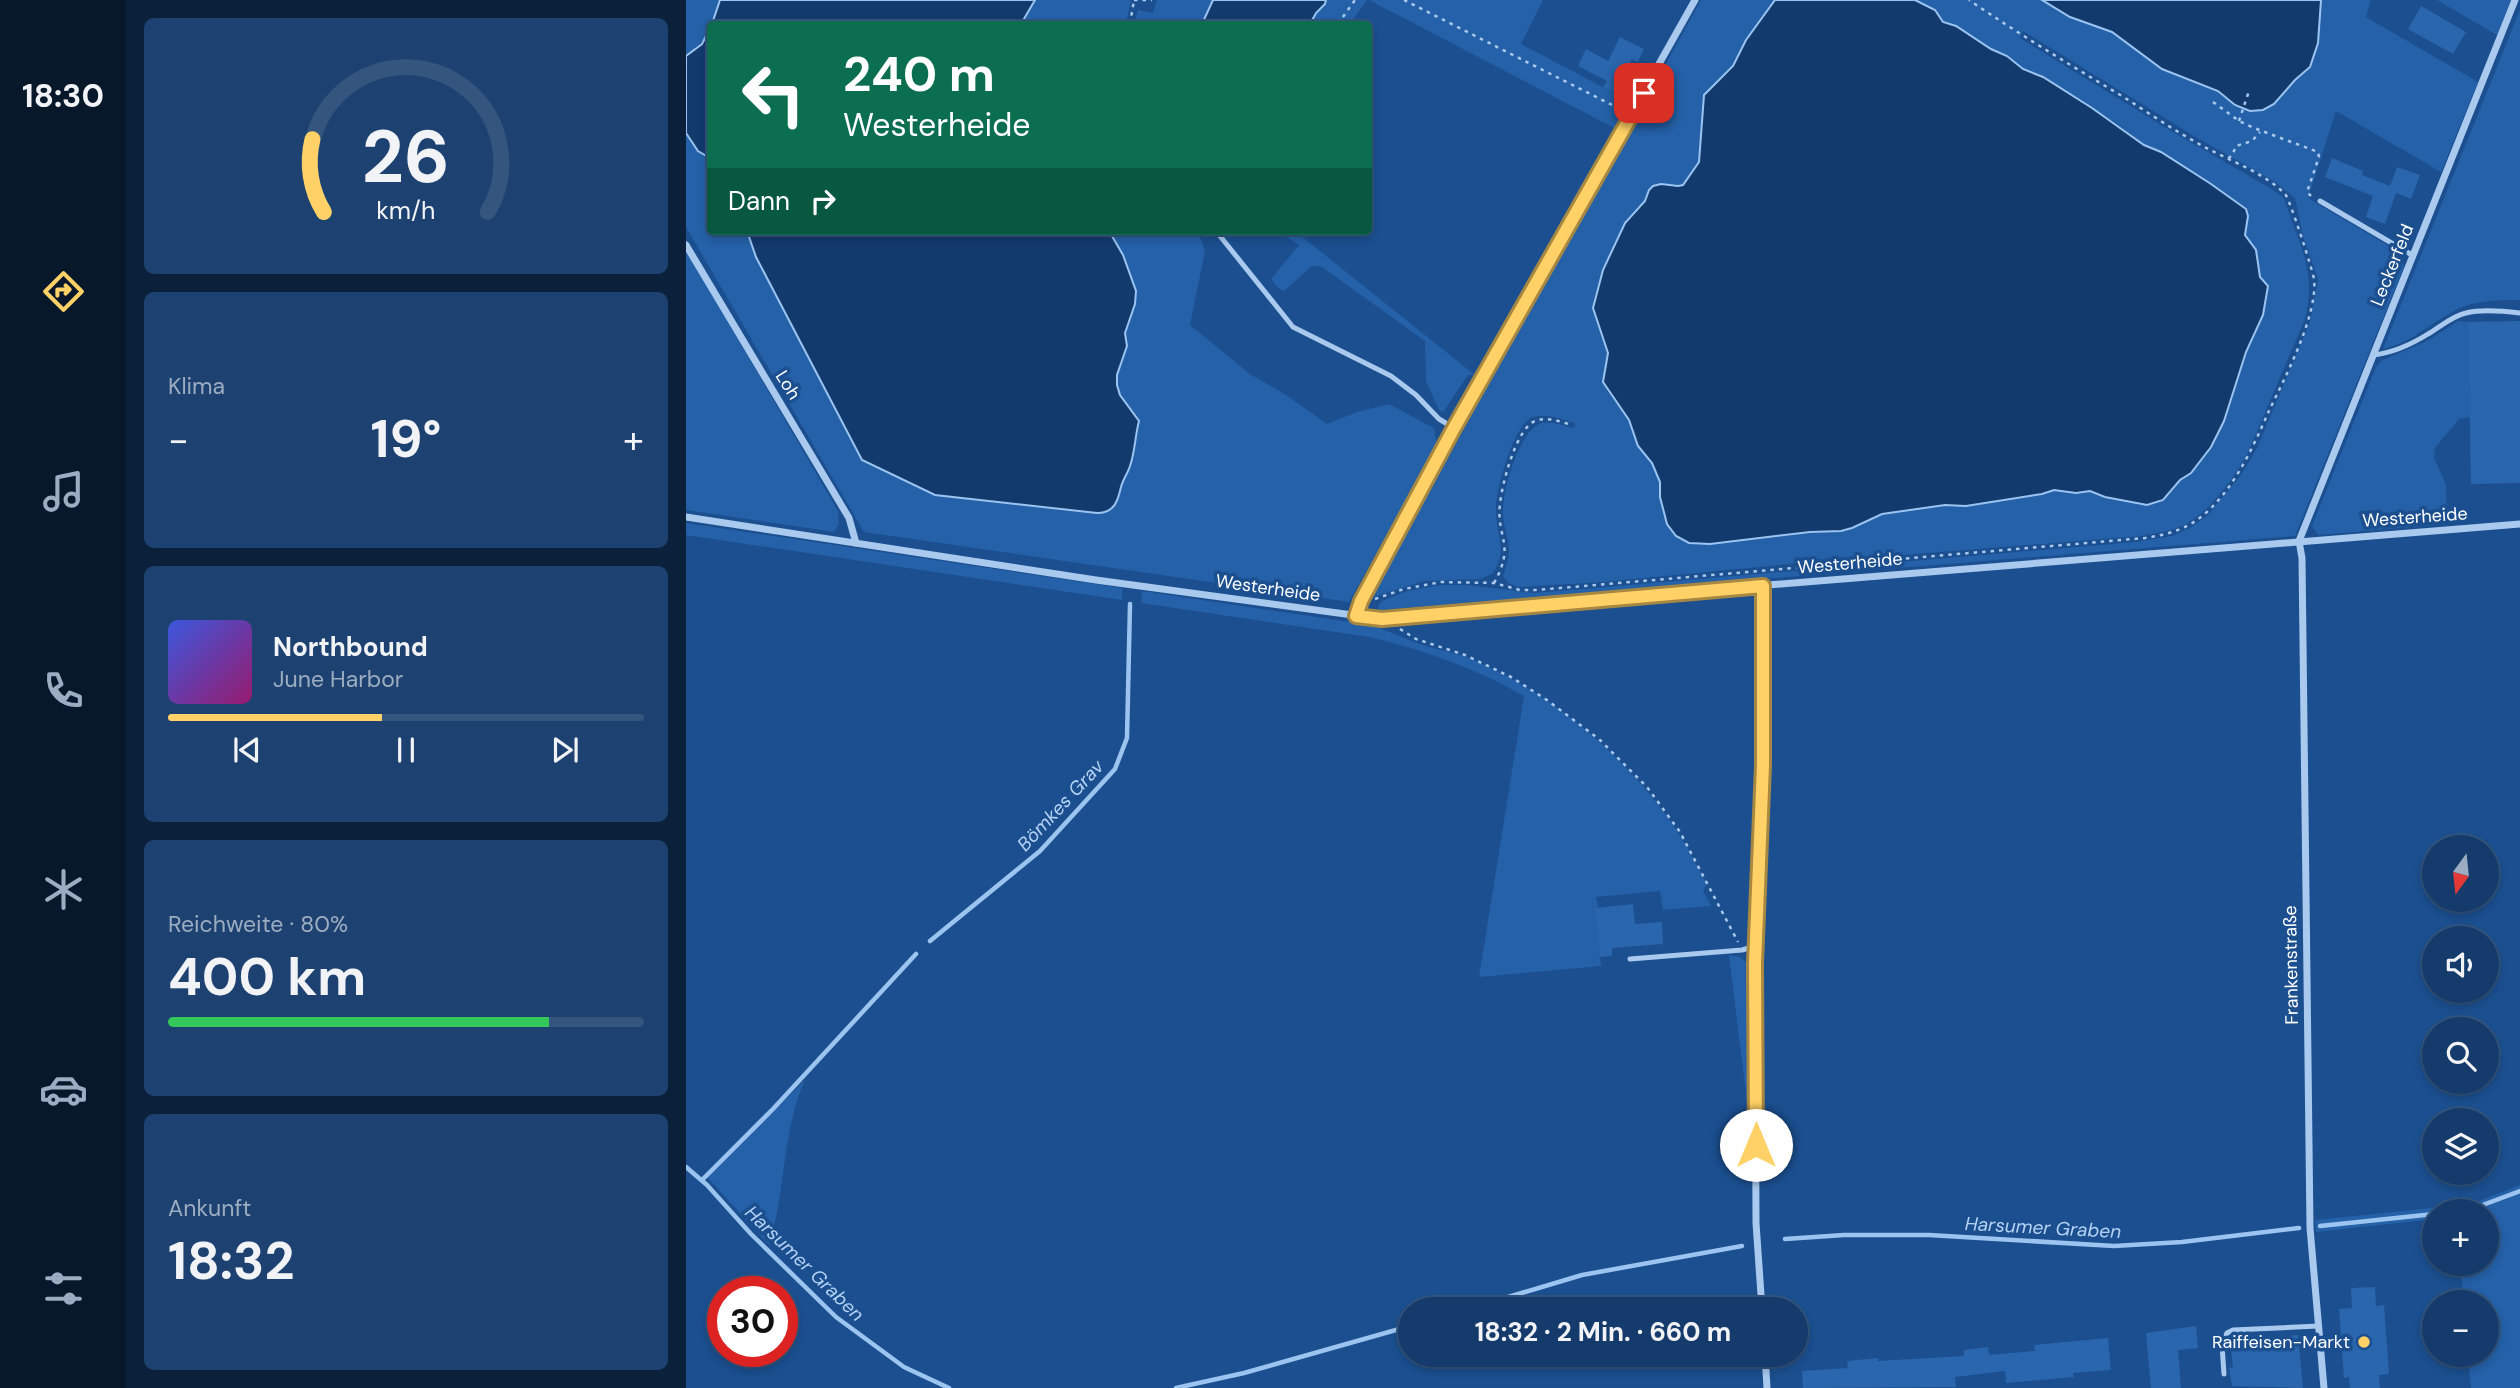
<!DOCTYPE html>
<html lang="de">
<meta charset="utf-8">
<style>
:root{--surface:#143b6b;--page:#1d4271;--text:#f1f3f6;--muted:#9dadc1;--line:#33557e;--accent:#ffd166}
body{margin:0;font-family:"DM Sans",sans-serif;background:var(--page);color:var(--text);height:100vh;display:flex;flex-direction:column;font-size:26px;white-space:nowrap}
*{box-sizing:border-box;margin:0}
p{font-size:23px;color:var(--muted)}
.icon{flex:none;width:38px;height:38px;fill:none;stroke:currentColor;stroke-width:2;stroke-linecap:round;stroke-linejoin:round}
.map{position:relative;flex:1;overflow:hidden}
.sheet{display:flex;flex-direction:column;gap:18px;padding:18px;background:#0b203b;width:560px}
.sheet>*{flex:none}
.hud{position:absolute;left:21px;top:21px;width:665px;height:214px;border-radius:7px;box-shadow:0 4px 10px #0003,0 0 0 2px var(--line);background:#0b6e4f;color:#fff;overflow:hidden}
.needle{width:46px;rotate:195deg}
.fabs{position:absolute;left:1736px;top:835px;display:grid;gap:14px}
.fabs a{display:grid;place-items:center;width:77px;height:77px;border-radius:50%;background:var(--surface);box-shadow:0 4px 10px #0003,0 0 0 2px var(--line);font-size:35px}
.speed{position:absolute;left:21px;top:1276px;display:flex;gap:14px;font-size:35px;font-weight:700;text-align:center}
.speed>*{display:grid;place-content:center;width:91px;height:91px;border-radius:50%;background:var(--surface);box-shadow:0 4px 10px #0003,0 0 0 2px var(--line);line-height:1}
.speed .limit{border:10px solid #d22;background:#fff;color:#111}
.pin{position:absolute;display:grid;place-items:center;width:60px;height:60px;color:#fff;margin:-30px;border-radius:14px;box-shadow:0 4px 10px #0006}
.me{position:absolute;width:77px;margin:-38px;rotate:0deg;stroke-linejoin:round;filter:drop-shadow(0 0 5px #0008)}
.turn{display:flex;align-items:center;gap:24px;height:147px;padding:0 21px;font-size:32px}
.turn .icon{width:91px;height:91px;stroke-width:2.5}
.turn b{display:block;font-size:49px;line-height:60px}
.then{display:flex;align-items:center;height:66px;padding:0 21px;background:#0003;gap:14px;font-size:26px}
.big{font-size:52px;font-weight:700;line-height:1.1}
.sheet .tile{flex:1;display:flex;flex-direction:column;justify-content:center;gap:10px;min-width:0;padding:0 24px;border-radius:10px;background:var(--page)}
.sheet .dial{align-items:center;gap:0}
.dial svg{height:182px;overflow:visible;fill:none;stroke:var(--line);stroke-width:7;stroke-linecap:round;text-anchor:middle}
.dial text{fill:var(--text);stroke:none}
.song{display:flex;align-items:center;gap:21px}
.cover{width:84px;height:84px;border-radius:10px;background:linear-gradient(135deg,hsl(230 70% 55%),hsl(320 70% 35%))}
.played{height:7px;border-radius:4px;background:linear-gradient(90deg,var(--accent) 45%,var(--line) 45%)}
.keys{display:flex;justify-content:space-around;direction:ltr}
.heat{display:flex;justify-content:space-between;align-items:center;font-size:38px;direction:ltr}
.charge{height:10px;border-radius:5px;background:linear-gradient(90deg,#34c759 80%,var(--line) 0)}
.trip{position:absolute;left:712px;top:1297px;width:410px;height:70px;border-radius:35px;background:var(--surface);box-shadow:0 4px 10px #0003,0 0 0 2px var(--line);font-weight:700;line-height:70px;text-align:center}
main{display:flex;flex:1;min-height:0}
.menu{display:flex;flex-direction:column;width:126px;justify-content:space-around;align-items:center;background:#08182b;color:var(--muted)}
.menu .icon{width:49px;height:49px}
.menu .active{color:var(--accent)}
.menu b{font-size:32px;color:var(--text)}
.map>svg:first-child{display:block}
.green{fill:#2461a8}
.water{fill:#123a6d;stroke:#9cc4f0;stroke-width:2}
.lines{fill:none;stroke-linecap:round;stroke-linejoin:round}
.stream{stroke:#9cc4f0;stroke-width:4.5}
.building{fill:#2a66ad}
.path{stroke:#a9c9ee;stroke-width:2.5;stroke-dasharray:3.5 5;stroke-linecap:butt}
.lane{stroke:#a9c9ee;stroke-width:5}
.street{stroke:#a9c9ee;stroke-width:7}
.route-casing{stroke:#a68842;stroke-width:18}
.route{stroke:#ffd166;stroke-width:12}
.poi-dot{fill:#ffd166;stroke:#1b4f8f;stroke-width:2.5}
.labels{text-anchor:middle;stroke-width:7;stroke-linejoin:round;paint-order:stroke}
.street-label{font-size:18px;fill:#fff;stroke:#1b4f8f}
.poi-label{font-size:18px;fill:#fff;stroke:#1b4f8f;text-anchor:end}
.water-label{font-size:19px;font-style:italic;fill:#b5d3f5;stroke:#1b4f8f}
</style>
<main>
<nav class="menu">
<b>18:30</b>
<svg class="icon active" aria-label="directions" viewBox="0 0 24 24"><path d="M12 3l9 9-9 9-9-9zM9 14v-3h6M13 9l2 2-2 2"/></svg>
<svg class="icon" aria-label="music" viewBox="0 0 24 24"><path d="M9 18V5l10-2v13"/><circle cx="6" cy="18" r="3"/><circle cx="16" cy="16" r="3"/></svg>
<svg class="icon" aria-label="phone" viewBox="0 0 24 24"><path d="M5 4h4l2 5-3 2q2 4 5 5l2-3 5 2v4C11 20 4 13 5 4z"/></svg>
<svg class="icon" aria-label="climate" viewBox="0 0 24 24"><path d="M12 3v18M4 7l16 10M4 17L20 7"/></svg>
<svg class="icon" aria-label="car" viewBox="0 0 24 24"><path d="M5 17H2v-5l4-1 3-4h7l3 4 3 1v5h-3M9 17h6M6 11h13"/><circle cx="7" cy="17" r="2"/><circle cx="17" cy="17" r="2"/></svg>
<svg class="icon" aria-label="filters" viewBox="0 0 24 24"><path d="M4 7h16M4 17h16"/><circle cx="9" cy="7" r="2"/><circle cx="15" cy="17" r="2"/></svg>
</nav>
<section class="sheet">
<div class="tile dial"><svg viewBox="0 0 100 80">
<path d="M14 69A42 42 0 1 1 86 69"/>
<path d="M14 69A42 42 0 0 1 9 37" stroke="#ffd166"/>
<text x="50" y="56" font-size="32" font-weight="700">26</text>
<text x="50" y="72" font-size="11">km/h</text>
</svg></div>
<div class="tile"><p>Klima</p>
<div class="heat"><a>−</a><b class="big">19°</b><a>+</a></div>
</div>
<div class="tile">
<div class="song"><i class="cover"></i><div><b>Northbound</b><p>June Harbor</p></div></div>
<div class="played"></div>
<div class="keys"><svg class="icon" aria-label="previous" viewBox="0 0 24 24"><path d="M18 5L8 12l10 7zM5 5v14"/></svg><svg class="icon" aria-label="pause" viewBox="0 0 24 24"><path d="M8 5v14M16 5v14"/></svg><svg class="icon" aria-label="next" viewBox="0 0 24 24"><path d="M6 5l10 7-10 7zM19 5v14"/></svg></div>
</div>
<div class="tile"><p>Reichweite · 80%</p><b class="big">400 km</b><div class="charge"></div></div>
<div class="tile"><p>Ankunft</p><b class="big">18:32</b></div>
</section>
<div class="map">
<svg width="1834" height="1388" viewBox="0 0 1834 1388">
<rect width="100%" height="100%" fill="#1b4f8f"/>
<g class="green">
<polygon points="0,0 34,0 21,37 0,56"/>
<polygon points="349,0 445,0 440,24 335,24"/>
<polygon points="471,0 527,0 516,24 448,24 452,10 467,13"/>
<polygon points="640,0 681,0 664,24 624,24 630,13 639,4"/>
<polygon points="683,0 857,0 835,44 943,101 928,128"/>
<path d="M1015,0H1089L1060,40L1047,66L1018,95L1013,162L997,185L962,190L959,201L944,216L927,245V251L919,264L909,295L907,308L922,353L923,359L919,372L921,391L943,420L952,446L966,463L975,482L973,492L978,516L1024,544L1124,532L1155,531L1166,528L1196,514L1259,505L1280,506L1356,494L1368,490L1390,493L1404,491L1419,497L1482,496L1495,480L1500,477L1543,406L1560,352L1577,315L1582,286L1574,277L1570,250L1559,235L1562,216L1559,209L1525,184L1475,152L1458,145L1433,125L1357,77L1337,69L1321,56L1305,49L1270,27L1257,22L1253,15L1229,0H1356L1384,17L1426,32L1476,69L1532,91L1541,99L1588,104L1609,80L1624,67L1632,43L1635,0H1685L1680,17L1792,82L1755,172L1650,111L1622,198L1713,252L1718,266L1609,536L693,610L692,606L696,601L721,591L755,585H779L848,593L1449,542L1486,536L1504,528L1522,515L1555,475L1571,448L1624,322L1632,279L1617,236L1609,198L1589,182L1508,136L1337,31L1334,38L1482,129L1584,188L1597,197L1600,204C1614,247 1631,272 1619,319L1561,455C1546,480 1524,512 1498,525C1484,532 1469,533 1455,536L1104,564L917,582L832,587L822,583L817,576C829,543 819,543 817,513C816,492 833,429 856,423C866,421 878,426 887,428L890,424C877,419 861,413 847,417C828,423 811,487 810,506C808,531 824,551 806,574L794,579L739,581L687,597L691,587Z"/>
<polygon points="1751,0 1825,0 1811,35"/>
<path d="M1834,10V300C1815,300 1792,300 1774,308C1747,321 1727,342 1697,349Z"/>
<path d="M0,133L12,151L24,158V231H61L70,257L176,460L249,495L411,513C429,513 432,500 435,487C437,479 442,473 444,466C449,452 449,436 453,421L434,395L431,385V375L441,346L439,333L449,304L450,291L437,255L423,231H512L519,251L504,325L564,374L599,394L641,424L671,412L703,404L748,428L751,445L663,602L178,532L0,227Z"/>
<polygon points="591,231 609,231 789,375 782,375 757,412 753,410 740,381 739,341 636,267 626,266 598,291 593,289 585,279 613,245"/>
<polygon points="0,250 152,511 153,523 148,532 0,510"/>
<polygon points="1772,321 1782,322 1784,417 1773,419 1749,448 1748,458 1760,484 1761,524 1632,535 1626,526 1690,367 1695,361 1743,340"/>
<polygon points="0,523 436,588 436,600 0,535"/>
<path d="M456,591L684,625C701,630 717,638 734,644C752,650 772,653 790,661C869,696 941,757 989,828C1001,846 1011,866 1021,884L1017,890L1025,906L977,910L974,891L910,897L912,908H909L915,966L793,977L838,696C789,668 738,650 683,637L455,603Z"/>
<polygon points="1043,955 1054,957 1060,962 1067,984 1061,1059 1065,1135"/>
<path d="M119,1080C96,1131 100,1191 83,1245L21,1177Z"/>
<polygon points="1834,1185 1834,1388 1785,1388 1782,1355 1801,1354 1801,1302 1778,1302 1774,1264 1801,1264 1801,1211 1748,1211 1748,1219 1630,1232 1629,1220 1737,1209 1793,1201"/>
</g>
<g class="water">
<polygon points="34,0 349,0 335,24 26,24"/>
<polygon points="527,0 640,0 639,4 630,13 624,24 516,24"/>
<polygon points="1089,0 1229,0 1249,10 1257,22 1270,26 1305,49 1321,56 1337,69 1357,77 1406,108 1458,145 1475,152 1525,184 1560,209 1562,216 1559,235 1570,250 1574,277 1582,286 1577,315 1560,352 1538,421 1525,447 1505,473 1494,480 1477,500 1461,505 1419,497 1404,491 1390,493 1368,490 1356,494 1280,506 1259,505 1196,514 1166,528 1155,531 1124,532 1024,544 1003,543 990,536 981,524 974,497 974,482 966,463 952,446 943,420 917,382 922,353 907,308 917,270 939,223 959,201 963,190 967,186 975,184 992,186 997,185 1013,162 1018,95 1047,66 1060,40"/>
<polygon points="1356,0 1635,0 1632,43 1624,67 1609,80 1588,104 1577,110 1564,111 1549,105 1532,91 1476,69 1426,32 1384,17"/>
<polygon points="24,28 24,158 12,151 0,133 0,56 16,44"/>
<path d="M61,231H423L437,255L450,291L449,304L439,333L441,346L431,375V385L434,395L453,421C449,436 449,452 444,466C442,473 437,479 435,487C432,500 429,513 411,513L249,495L176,460L70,257Z"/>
</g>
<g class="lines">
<g class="stream">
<polyline points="244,941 354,851 429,769 441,738 444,604"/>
<polyline points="0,1167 21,1185 65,1234 150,1317 218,1367 263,1388"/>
<polyline points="16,1180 87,1109 230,954"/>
<polyline points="1769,1211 1794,1206 1834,1191"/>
<polyline points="1634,1226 1748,1214"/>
<polyline points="1099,1239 1158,1235 1243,1235 1428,1246 1496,1242 1613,1228"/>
<polyline points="782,1309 896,1275 1056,1246"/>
<polyline points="490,1388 558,1373 724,1326"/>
</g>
</g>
<g class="building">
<polygon points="1735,6 1780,32 1767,54 1722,29"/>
<polygon points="934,37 958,49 952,62 946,59 928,93 917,87 921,81 892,66 900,49 922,61"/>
<polygon points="1646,158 1677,171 1676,175 1704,186 1711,167 1734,175 1725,199 1710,193 1699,224 1680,217 1687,196 1639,177"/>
<polygon points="1834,321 1834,483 1785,484 1782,322"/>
<polygon points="947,904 949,924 976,922 977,944 926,948 926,956 914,957 909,908"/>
<polygon points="1689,1287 1690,1306 1698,1305 1703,1374 1693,1375 1694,1388 1664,1388 1663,1377 1658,1378 1653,1309 1666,1308 1665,1288"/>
<polygon points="1510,1326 1512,1348 1492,1350 1495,1388 1465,1388 1460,1333"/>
<polygon points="1612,1335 1617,1388 1546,1386 1543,1368 1547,1367 1544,1340"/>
<polygon points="1422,1338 1425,1370 1387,1373 1388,1377 1320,1383 1319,1371 1269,1377 1270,1387 1117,1388 1116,1371 1162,1368 1161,1361 1192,1358 1192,1361 1278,1356 1278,1350 1302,1347 1303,1355 1349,1351 1348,1345"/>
</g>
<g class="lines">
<g class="path">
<polyline points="448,0 466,0"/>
<polyline points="718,0 936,110"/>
<polyline points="444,24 448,0"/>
<polyline points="652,24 669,0"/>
<polyline points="1527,102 1553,121 1568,128 1632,152 1633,157 1621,192 1625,196"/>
<polyline points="1553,121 1563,91"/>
<polyline points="1542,158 1546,156 1550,146 1566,141 1574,132"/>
<path d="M808,583C830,544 810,538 814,504C816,484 830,429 849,421C861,416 875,422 886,425"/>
<path d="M689,599L718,589L755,582L808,583L834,590H851L1459,538C1473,536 1486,533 1499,527C1540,507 1565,452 1582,413C1598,379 1632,316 1628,279C1627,271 1603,197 1599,194C1578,172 1539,159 1513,144C1486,129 1461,112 1436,96C1384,65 1333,34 1283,0"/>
<polyline points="714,629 730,639 779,655 825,677 861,700 913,739 961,787 994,832 1052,942"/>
</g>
<g class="lane">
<polyline points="1634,201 1726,255"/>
<polyline points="530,231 607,327 705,376 730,395 753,419 768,428"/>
<path d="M1687,355C1706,353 1726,344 1742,334C1754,327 1766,316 1780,313C1796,309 1817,311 1834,313"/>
<polyline points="944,959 1056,950 1070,946"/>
<polyline points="1538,1374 1536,1345 1541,1333 1547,1330 1632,1326"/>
</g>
<g class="street">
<polyline points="0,245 163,518 170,543"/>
<polyline points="0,517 410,580 696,619 884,601 1834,524"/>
<polyline points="670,616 675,601 768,428 1009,0"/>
<polyline points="1076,1309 1070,1223 1069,963 1077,765 1077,586"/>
<polyline points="1079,1354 1081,1388"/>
<polyline points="1638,1388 1624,1228 1616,558 1613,541 1829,0"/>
</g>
</g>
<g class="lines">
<g class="route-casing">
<polyline id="route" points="958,93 768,428 675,601 670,616 696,619 1077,586 1077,765 1069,963 1070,1145"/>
</g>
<use href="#route" class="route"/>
</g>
<circle class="poi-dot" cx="1678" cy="1342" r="7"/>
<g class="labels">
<g class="street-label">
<text transform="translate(1706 265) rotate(-68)" y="6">Leckerfeld</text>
<text transform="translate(102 385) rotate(58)" y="6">Loh</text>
<text transform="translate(1729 517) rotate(-4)" y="6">Westerheide</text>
<text transform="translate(1164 563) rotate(-5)" y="6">Westerheide</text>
<text transform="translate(582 588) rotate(8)" y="6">Westerheide</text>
<text transform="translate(1605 965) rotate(-91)" y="6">Frankenstraße</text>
</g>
<g class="poi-label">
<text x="1664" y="1348">Raiffeisen-Markt</text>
</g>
<g class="water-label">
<text transform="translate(374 805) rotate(-47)" y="7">Bömkes Grav</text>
<text transform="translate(1357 1227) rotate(3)" y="7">Harsumer Graben</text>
<text transform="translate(119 1263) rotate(44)" y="7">Harsumer Graben</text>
</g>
</g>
</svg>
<div class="fabs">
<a><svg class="needle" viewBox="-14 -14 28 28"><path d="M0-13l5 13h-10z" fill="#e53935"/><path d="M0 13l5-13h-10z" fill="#9dadc1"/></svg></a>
<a><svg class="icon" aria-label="sound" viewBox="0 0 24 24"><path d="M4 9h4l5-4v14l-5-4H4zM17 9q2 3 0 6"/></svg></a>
<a><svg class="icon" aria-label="search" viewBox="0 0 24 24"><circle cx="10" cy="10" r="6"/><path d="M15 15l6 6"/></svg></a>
<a><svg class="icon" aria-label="layers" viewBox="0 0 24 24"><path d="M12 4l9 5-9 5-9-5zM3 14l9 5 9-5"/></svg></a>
<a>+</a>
<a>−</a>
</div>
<div class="speed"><div class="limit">30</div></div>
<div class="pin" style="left:958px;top:93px;background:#d93025"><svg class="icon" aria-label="arrive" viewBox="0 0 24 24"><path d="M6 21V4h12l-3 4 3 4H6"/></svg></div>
<svg class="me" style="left:1070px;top:1145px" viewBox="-20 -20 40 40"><circle r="19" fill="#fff"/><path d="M0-13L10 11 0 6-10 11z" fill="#ffd166"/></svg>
<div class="trip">18:32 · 2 Min. · 660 m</div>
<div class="hud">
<div class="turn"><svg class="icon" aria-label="left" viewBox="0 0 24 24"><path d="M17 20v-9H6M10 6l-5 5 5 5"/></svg><div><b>240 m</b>Westerheide</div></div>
<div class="then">Dann<svg class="icon" aria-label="right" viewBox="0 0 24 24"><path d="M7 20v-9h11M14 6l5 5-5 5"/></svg></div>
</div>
</div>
</main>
